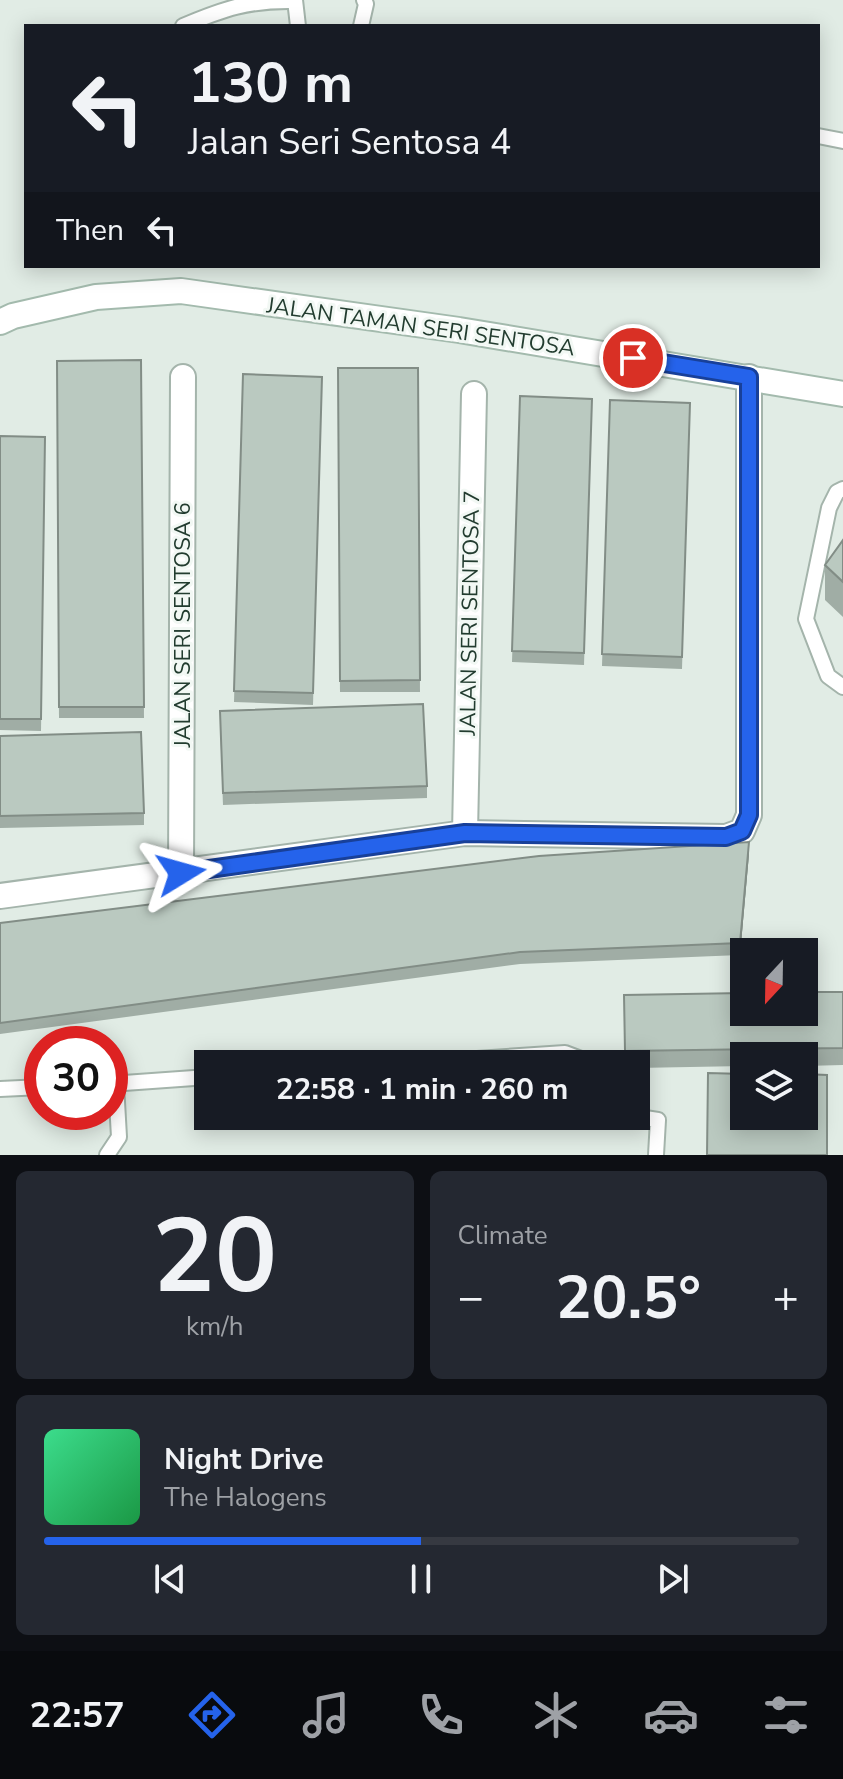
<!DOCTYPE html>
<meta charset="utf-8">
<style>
:root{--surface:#171b24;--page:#242831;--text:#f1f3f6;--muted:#9ea1a6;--line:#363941;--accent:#2563eb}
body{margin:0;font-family:"Nunito Sans",sans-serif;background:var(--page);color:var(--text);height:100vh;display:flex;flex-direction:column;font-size:30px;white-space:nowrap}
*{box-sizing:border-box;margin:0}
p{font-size:26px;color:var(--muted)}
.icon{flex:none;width:44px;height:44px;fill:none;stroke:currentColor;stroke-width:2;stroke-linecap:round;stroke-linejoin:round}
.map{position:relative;height:1155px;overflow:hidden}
.side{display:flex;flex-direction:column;gap:16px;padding:16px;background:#0d0f14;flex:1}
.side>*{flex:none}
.hud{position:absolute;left:24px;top:24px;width:796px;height:244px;border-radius:0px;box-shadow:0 4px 20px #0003;background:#171b24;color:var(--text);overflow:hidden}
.needle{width:52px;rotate:202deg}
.tools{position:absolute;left:730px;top:938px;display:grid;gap:16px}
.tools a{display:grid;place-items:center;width:88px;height:88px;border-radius:0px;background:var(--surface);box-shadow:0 4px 20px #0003;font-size:40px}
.speed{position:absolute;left:24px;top:1026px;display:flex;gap:16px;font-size:40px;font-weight:700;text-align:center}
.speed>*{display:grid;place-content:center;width:104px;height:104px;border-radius:50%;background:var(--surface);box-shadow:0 4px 20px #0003;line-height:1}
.speed .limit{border:12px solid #d22;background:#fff;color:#111}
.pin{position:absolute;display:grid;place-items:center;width:68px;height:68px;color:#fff;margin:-34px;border:4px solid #fff;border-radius:50%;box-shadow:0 2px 8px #0007}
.me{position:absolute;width:88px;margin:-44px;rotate:82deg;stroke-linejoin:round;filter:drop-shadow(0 0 6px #0008)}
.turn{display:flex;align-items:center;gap:28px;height:168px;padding:0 32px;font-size:36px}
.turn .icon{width:104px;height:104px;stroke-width:2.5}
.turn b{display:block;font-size:56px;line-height:68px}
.then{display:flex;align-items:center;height:76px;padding:0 32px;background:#0003;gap:16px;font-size:30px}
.big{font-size:60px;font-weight:700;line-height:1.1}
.side .widget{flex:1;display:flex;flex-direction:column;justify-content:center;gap:12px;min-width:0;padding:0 28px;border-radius:12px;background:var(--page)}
.side .dial{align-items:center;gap:0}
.dial b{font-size:104px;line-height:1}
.song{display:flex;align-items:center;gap:24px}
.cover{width:96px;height:96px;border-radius:12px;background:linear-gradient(135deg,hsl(150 70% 55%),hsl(140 70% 35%))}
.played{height:8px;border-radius:4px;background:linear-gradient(90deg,var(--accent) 50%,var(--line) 50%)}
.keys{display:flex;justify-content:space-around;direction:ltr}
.heat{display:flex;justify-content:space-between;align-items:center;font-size:44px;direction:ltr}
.side .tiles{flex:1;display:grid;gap:16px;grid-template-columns:1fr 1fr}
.widget:last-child{grid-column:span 2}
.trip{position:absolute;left:194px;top:1050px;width:456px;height:80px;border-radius:0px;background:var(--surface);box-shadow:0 4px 20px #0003;font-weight:700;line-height:80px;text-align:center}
.tabs{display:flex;height:128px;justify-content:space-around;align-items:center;background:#090b0e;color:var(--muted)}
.tabs .icon{width:56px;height:56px}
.tabs .current{color:var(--accent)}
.tabs b{font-size:36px;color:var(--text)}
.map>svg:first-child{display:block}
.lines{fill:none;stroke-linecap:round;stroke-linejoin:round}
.lane-casing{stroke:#a4b4ab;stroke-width:18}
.street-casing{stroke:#a4b4ab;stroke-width:28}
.secondary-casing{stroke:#a3baad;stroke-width:28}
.lane{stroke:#fff;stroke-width:14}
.street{stroke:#fff;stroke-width:24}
.secondary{stroke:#fff;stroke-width:24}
.wall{fill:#a0ada5}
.shaded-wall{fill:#828d86}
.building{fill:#bac9c0;stroke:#828d86;stroke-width:2}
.route-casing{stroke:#184099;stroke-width:20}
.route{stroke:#2563eb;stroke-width:14}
.labels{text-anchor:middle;stroke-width:6;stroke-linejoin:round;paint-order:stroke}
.street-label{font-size:22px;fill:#223c2f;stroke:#f2f8f4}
</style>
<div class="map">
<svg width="843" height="1155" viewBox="0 0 843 1155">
<rect width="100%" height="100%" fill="#e1ece5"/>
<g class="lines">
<g class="lane-casing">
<g id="lane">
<polyline points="295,0 298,26"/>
<path d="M183,26C223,9 249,0 294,1"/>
<polyline points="361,26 366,4 364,0"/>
<polyline points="818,136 843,141"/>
<polyline points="843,489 837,492 829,508 806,619 828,676 843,687"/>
<polyline points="402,1064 565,1053 594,1064"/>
<polyline points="110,1084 208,1077"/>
<polyline points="0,1089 42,1087"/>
<polyline points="632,1116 658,1120 656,1155"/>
<polyline points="107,1155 119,1137 116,1084"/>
</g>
</g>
<g class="street-casing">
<g id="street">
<polyline points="465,833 474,394"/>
<polyline points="181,873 183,377"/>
<polyline points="0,896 465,833 726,837 742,831 749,815 749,377"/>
</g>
</g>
<g class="secondary-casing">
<polyline id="secondary" points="0,322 13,316 96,297 181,291 459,330 843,394"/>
</g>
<use href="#lane" class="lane"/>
<use href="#street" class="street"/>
<use href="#secondary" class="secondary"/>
</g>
<g class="wall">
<polygon points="141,360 144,718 59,718 57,361"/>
<polygon points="338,368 418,368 420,692 340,692"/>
<polygon points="243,374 322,377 313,705 234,702"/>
<polygon points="520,396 592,399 584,665 512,662"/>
<polygon points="610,400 690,403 682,669 602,666"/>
<polygon points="0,436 45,437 41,731 0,730"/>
<polygon points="843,540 843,617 825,600 825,565"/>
<polygon points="220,723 427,786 427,798 223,805"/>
<polygon points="0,736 144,813 144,825 0,828"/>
<polygon points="749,854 740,955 520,964 0,1034 0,923"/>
<polygon points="843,992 843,1065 804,1066 804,1056 744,1056 744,1066 636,1068 636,1064 625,1064 624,995"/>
</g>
<polygon class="shaded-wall" points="749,842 749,854 740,955 740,943"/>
<g class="building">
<polygon points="141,360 144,707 59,707 57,361"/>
<polygon points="338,368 418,368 420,680 340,681"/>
<polygon points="243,374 322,377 313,693 234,691"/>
<polygon points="520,396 592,399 584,653 512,651"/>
<polygon points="610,400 690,403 682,657 602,654"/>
<polygon points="0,436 45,437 41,719 0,719"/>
<polygon points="843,540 843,582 825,565"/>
<polygon points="423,704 427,786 223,793 220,711"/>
<polygon points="141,732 144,813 0,816 0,736"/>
<polygon points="749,842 740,943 520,952 0,1023 0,923 539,856"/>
<polygon points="804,992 843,992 843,1048 625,1051 624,995 744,993 744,1012 804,1012"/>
<polygon points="708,1073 744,1074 744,1116 804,1116 804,1074 827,1075 827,1155 707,1155"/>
</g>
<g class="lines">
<g class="route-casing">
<polyline id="route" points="181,873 465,833 726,837 742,831 749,815 749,377 633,358"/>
</g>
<use href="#route" class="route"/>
</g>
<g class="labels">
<g class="street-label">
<text transform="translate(421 326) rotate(8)" y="8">JALAN TAMAN SERI SENTOSA</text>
<text transform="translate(469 613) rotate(-89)" y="8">JALAN SERI SENTOSA 7</text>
<text transform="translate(182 625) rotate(-90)" y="8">JALAN SERI SENTOSA 6</text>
</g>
</g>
</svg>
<div class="tools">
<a><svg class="needle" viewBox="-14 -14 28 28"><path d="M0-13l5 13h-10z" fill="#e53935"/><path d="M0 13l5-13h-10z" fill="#9ea1a6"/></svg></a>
<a><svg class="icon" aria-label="layers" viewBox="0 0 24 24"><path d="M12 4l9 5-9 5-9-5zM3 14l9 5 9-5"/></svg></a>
</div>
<div class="speed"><div class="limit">30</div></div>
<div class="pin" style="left:633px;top:358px;background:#d93025"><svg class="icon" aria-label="arrive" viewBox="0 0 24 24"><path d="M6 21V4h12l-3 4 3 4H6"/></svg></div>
<svg class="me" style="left:181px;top:873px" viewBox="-20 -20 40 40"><path d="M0-17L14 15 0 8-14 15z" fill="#2563eb" stroke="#fff" stroke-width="4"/></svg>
<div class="trip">22:58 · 1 min · 260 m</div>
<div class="hud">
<div class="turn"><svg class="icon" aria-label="left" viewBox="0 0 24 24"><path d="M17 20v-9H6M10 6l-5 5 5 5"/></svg><div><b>130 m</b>Jalan Seri Sentosa 4</div></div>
<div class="then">Then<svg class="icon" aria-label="left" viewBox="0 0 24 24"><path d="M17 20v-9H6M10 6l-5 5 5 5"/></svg></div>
</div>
</div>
<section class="side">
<div class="tiles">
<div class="widget dial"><b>20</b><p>km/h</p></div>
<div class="widget"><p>Climate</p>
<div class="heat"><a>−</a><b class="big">20.5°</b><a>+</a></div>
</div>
<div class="widget">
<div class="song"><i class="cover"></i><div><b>Night Drive</b><p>The Halogens</p></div></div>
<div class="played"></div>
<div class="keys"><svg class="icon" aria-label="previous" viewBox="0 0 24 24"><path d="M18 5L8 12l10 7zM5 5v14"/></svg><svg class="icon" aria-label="pause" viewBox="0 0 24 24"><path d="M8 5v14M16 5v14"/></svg><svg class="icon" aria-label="next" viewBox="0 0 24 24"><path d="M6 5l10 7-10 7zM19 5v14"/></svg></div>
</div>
</div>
</section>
<nav class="tabs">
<b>22:57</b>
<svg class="icon current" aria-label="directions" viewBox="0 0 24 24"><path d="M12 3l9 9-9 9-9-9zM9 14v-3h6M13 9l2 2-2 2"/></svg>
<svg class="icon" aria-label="music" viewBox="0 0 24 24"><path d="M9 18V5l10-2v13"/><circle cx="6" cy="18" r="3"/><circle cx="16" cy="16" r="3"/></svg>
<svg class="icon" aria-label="phone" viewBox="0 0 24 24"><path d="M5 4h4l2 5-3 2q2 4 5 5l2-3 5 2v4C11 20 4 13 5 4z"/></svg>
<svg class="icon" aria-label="climate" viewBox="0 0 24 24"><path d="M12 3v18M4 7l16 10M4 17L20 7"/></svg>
<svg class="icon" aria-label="car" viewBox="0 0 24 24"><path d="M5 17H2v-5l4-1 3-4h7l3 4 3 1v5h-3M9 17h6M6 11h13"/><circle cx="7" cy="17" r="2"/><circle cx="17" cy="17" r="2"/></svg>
<svg class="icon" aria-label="filters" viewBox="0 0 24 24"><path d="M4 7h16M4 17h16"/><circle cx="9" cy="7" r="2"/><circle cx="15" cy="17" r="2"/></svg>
</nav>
